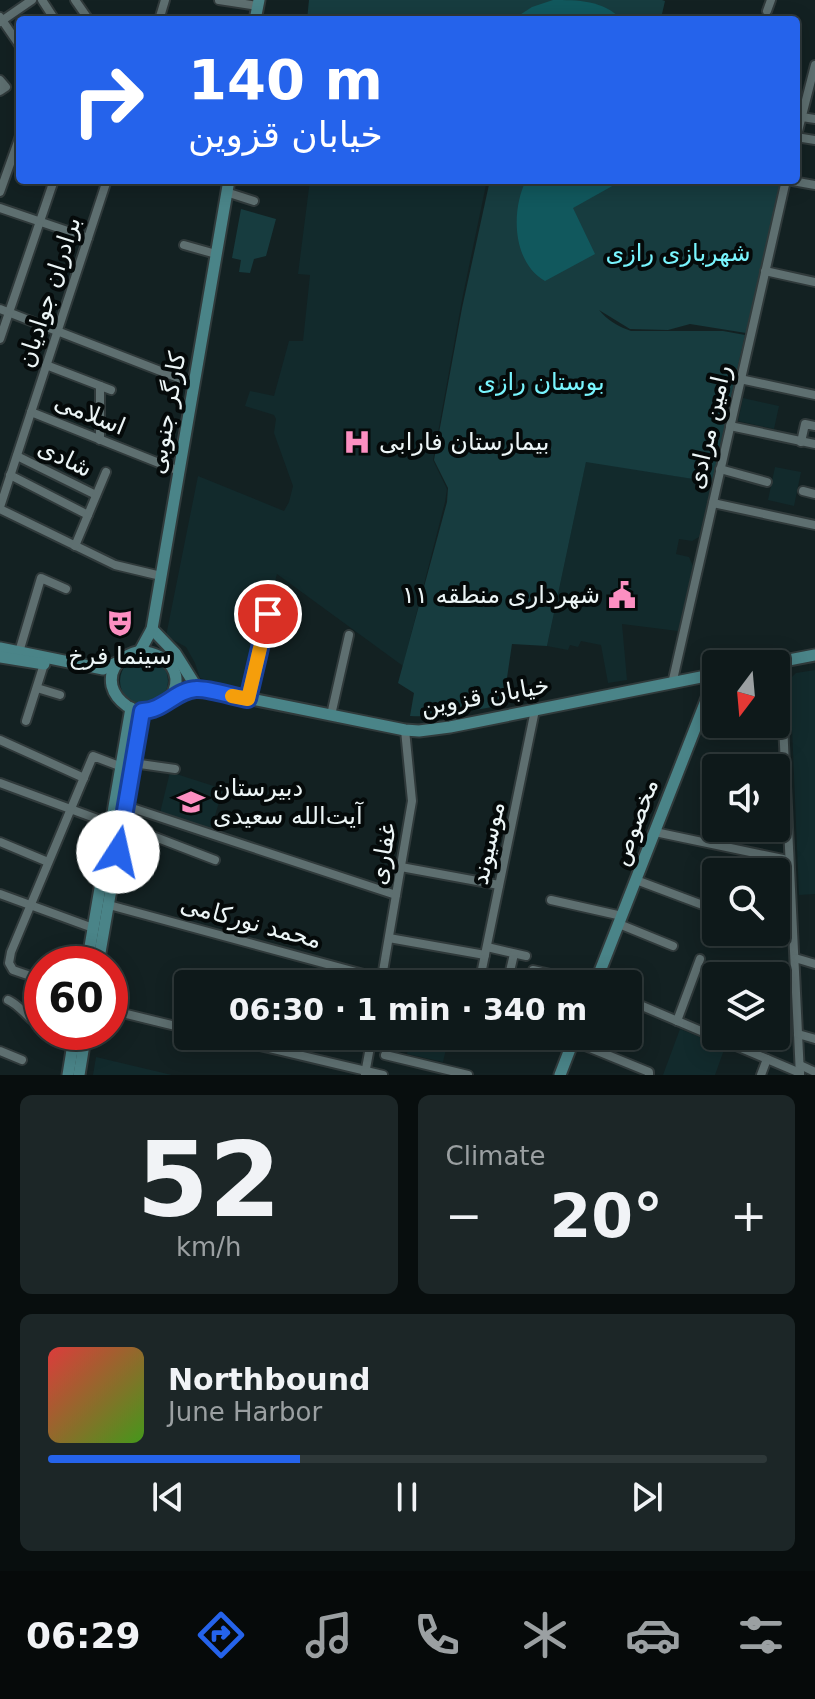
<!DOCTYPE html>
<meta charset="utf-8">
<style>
:root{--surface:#0e191a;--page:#1c2627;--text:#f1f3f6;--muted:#9ba0a2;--line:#2e3839;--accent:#2563eb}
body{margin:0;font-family:"DejaVu Sans","Noto Naskh Arabic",sans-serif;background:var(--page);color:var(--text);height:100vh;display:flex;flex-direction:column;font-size:30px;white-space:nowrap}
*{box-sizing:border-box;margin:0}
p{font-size:26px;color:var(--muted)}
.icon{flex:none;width:44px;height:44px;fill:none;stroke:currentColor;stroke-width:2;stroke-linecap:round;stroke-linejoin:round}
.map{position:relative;height:1075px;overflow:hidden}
.side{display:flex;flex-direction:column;gap:20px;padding:20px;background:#080e0e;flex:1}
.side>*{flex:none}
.top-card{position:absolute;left:16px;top:16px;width:784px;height:168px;border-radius:8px;box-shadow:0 4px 20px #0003,0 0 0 2px var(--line);background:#2563eb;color:#fff;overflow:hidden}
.needle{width:52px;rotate:196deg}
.tools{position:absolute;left:702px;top:650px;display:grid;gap:16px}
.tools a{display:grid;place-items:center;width:88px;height:88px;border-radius:8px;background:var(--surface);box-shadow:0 4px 20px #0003,0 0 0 2px var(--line);font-size:40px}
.speed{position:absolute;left:24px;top:946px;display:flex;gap:16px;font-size:40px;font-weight:700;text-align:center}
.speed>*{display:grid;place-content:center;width:104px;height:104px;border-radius:50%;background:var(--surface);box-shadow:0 4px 20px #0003,0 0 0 2px var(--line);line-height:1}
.speed .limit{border:12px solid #d22;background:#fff;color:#111}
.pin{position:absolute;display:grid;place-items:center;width:68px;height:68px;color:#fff;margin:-34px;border:4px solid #fff;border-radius:50%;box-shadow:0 2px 8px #0007}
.me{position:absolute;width:88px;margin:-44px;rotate:10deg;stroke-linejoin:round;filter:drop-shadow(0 0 6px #0008)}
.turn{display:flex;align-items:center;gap:28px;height:168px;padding:0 40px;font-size:36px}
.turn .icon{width:104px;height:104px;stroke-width:2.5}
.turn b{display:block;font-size:56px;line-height:68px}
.big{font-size:60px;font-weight:600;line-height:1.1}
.side .card{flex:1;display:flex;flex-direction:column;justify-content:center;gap:12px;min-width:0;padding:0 28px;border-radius:12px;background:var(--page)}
.side .dial{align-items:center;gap:0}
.dial b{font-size:104px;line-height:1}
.song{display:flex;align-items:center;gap:24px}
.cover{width:96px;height:96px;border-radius:12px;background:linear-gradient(135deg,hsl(0 70% 55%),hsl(100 70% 35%))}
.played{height:8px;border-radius:4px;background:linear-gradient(90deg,var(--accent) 35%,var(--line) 35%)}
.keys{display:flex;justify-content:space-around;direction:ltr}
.heat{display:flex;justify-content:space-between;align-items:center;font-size:44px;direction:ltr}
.side .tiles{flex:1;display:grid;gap:20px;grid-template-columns:1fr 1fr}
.card:last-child{grid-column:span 2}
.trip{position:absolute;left:174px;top:970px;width:468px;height:80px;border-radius:8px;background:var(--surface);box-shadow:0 4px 20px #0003,0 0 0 2px var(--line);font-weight:600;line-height:80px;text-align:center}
.tabs{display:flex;height:128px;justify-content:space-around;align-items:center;background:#060a0a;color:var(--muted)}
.tabs .icon{width:56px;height:56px}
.tabs .on{color:var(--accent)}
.tabs b{font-size:36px;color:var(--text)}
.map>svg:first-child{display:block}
.built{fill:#122a2c}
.green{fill:#173c3f}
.water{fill:#11585d}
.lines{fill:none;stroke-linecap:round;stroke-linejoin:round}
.minor-casing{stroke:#303a3b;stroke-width:12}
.major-casing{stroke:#303a3b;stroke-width:15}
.minor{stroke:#5e6f70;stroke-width:8}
.major{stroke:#4a8488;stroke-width:11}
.route-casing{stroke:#184099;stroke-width:20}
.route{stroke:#2563eb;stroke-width:14}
.slow{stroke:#f59e0b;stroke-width:14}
.labels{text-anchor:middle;stroke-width:8;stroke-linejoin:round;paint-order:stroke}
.park-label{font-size:24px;fill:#79f5fe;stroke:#050a0a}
.street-label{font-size:24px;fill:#ecf5f6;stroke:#050a0a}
.poi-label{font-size:24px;fill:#ecf5f6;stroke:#050a0a;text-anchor:start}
</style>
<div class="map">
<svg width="815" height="1075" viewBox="0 0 815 1075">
<rect width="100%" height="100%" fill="#132122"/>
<g class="built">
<polygon points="310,180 487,180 462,300 433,460 447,489 445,502 403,666 277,574 246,690 200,678 195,663 186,647 166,636 198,476 284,511 289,502 293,486 274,433 276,419 274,415 245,406 250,391 274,396 289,341 303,341 310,275 298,274"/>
<polygon points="743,398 779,406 774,429 738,421"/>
<polygon points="586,461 712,482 699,537 692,541 679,539 676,554 689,557 693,566 678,631 622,624 627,680 608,683 601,645 581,641 578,647 570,645 568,650 547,646"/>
<polygon points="775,467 801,472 794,506 768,500"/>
<polygon points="815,670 815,894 799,895 790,679 796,673"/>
<polygon points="170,772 223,789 211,829 160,813"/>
<polygon points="680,1029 725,1047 715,1075 663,1075"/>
<polygon points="404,1036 449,1036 443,1062 407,1054 408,1048 402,1046"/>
<polygon points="96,1057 172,1075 93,1075"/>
</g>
<g class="green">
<polygon points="309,0 662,0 665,1 662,14 672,20 307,20"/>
<path d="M490,180H781L746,333L690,324L668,330L630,329L599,310C607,320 619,327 631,331H723L745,335L712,482L586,462L547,646L512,644L503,705C473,710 441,718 410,716L414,693L398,683L447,502L448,488L434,460L462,308Z"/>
<polygon points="241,209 276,219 266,256 254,259 250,273 239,272 241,260 232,258"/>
<circle cx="144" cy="681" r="24"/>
</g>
<g class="water">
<path d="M553,0C577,0 604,0 622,20H512L532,7Z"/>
<path d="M526,180H623L573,208L595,254L545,281C512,262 511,211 526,180Z"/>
</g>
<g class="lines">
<g class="minor-casing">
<g id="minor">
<polyline points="42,0 55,20"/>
<polyline points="75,0 89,20"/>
<polyline points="219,0 258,6"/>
<polyline points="767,11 771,0"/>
<polyline points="0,17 20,46"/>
<polyline points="159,20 165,0"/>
<polyline points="0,22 32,0"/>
<polyline points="0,80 6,87 0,91"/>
<polyline points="802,117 815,119"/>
<polyline points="796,137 815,140"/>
<polyline points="796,139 815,65"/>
<polyline points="787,180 815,185"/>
<polyline points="0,192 20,136"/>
<polyline points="226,192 254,201"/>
<polyline points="0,208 88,238"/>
<polyline points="184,245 216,254"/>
<polyline points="765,271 815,282"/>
<polyline points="0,309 194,384"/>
<polyline points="0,339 54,180"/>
<polyline points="46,365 111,390"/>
<polyline points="740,379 815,395"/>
<polyline points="100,386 100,440"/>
<polyline points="31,412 179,471"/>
<polyline points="730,426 815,444"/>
<polyline points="801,442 805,424 815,426"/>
<polyline points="17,456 96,495"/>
<polyline points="720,469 767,482"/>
<polyline points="10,475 88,515"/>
<polyline points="803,491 815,494"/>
<polyline points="713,503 815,525"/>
<polyline points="0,507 107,180"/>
<polyline points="0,509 115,565 161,576"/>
<polyline points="75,546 106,472"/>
<polyline points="19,652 41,578 66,589"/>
<polyline points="780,662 800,1075"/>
<polyline points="672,684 786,180"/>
<polyline points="37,688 60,695"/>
<polyline points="248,699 268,614"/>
<polyline points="331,715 349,635"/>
<polyline points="26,721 44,664"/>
<polyline points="0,740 84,778"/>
<polyline points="133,763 175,769"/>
<polyline points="0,783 111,824"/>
<polyline points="126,806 396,895"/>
<polyline points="122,829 150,835 215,860"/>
<polyline points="655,832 783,859"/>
<polyline points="0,842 48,862"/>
<polyline points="401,867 499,885"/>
<polyline points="636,880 716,910"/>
<polyline points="0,894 93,928"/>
<polyline points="551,900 622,916"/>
<polyline points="109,905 382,979"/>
<polyline points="619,924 673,946"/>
<polyline points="775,932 789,937"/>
<polyline points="389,938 485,955"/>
<polyline points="487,947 526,956"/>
<polyline points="795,958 815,964"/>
<polyline points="42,980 13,970 9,963 11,952 93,756 122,767"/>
<polyline points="381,983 412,801 405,730"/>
<polyline points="530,983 533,970 595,984"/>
<polyline points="479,984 535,710"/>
<polyline points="507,984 514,954"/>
<path d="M8,1000C22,1006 29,1022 42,1025"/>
<polyline points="628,1000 800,1073"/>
<polyline points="110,1010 188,1029"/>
<polyline points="677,1021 700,959"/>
<polyline points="798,1034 815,1039"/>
<polyline points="218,1036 383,1075"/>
<polyline points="573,1041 649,1072 649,1075"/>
<polyline points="0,1051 22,1060"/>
<polyline points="385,1055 468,1075"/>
<polyline points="800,1065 815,1072"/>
<polyline points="365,1074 372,1036"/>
<polyline points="761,1075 767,1059"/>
</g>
</g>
<g class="major-casing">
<g id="major">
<polyline points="255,20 259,0"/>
<polyline points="152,629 175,653 197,688"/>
<polyline points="0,648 103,669 116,663"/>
<polyline points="140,651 152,629 229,180"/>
<path d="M140,651C207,660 167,732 127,706C120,701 114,694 112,686C108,666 123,655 140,651Z"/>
<polyline points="0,657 44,664"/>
<polyline points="768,664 815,655"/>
<polyline points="169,700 197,688 405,730 419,731 450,727 716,674"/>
<polyline points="87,964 131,708"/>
<polyline points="98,964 142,711"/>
<polyline points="595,984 716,675"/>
<polyline points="68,1075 75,1032"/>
<polyline points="79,1075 86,1032"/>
<polyline points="560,1075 575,1036"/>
</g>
</g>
<use href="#minor" class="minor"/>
<use href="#major" class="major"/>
</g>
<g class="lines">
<g class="route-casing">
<path id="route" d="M118,852L142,711C163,711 176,690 196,689C208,688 235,697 248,699L268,614"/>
</g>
<use href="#route" class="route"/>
<polyline class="slow" points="232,696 248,699 260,648"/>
</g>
<defs>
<g id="hospital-bare" transform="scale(2.16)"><path d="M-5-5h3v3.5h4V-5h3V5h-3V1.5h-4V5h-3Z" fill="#fc8fc1" stroke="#050a0a" stroke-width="2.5" paint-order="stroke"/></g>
<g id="civic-bare" transform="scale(2.16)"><path d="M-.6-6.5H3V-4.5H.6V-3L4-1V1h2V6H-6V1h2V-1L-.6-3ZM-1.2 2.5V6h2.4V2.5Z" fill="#fc8fc1" stroke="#050a0a" stroke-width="2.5" paint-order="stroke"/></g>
<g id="theatre-bare" transform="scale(2.16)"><path d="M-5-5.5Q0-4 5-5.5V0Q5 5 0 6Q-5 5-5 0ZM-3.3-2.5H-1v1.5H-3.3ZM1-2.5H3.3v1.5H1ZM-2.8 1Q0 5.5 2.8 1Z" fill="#fc8fc1" stroke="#050a0a" stroke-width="2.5" paint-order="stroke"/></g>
<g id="school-bare" transform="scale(2.16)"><path d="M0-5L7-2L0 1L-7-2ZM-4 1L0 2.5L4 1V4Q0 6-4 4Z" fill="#fc8fc1" stroke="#050a0a" stroke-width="2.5" paint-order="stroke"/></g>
</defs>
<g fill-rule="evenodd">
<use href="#hospital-bare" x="357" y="442"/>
<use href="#civic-bare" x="622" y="595"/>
<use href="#theatre-bare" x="120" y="623"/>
<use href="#school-bare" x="191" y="802"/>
</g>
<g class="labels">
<g class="park-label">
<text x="678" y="261">شهربازی رازی</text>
<text x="541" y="390">بوستان رازی</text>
</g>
<g class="street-label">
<text transform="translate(49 292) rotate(-72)" y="8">برادران جوادیان</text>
<text transform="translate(167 413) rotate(-80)" y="8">کارگر جنوبی</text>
<text transform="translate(90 414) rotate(22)" y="8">اسلامی</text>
<text transform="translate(709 427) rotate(-77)" y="8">رامین مرادی</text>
<text transform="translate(65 458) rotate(26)" y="8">شادی</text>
<text transform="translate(485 696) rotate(-10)" y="8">خیابان قزوین</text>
<text transform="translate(635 822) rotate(-69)" y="8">مخصوص</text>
<text transform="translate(488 843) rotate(-78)" y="8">موسیوند</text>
<text transform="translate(383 854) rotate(-80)" y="8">غفاری</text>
<text transform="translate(251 922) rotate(15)" y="8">محمد نورکامی</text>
</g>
<g class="poi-label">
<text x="379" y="450">بیمارستان فارابی</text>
<text x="600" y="603" text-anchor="end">شهرداری منطقه ۱۱</text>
<text x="120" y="664" text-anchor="middle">سینما فرخ</text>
<text x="213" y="796">دبیرستان<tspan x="213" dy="28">آیت‌الله سعیدی</tspan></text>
</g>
</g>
</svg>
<div class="tools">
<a><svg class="needle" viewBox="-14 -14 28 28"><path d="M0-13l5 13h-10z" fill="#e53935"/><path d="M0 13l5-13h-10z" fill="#9ba0a2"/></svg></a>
<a><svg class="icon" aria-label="sound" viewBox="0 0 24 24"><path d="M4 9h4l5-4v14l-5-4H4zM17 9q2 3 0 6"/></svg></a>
<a><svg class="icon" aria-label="search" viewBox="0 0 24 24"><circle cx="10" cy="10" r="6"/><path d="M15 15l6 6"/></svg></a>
<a><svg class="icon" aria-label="layers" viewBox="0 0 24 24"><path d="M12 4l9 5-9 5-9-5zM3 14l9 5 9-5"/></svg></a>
</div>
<div class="speed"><div class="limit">60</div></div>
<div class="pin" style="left:268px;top:614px;background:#d93025"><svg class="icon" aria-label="arrive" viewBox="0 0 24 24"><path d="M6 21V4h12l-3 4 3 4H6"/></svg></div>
<svg class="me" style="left:118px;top:852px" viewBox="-20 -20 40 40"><circle r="19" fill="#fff"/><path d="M0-13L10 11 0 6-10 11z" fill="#2563eb"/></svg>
<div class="trip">06:30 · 1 min · 340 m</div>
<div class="top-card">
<div class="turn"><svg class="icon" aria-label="right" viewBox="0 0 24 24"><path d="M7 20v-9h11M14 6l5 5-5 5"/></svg><div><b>140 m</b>خیابان قزوین</div></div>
</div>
</div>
<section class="side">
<div class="tiles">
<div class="card dial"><b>52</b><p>km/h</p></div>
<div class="card"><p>Climate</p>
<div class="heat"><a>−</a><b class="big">20°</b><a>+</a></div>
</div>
<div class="card">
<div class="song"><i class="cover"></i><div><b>Northbound</b><p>June Harbor</p></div></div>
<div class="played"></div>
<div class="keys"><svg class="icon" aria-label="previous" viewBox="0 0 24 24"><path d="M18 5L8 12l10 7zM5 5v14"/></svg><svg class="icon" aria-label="pause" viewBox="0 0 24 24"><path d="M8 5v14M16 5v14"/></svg><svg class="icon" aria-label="next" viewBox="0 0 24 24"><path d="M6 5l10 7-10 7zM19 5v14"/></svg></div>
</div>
</div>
</section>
<nav class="tabs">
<b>06:29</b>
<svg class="icon on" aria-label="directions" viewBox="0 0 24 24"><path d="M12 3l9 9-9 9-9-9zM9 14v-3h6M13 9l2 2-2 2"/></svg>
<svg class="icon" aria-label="music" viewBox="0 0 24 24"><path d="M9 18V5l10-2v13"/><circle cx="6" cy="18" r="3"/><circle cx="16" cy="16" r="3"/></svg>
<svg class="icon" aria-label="phone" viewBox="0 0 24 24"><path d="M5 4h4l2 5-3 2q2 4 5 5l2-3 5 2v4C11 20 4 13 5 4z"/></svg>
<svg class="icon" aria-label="climate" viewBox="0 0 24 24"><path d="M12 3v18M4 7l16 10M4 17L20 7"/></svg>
<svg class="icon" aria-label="car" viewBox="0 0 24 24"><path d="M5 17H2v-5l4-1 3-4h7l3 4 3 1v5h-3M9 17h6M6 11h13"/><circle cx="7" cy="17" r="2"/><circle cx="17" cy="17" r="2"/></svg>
<svg class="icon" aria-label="filters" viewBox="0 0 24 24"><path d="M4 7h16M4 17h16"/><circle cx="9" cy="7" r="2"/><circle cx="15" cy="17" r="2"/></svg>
</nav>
